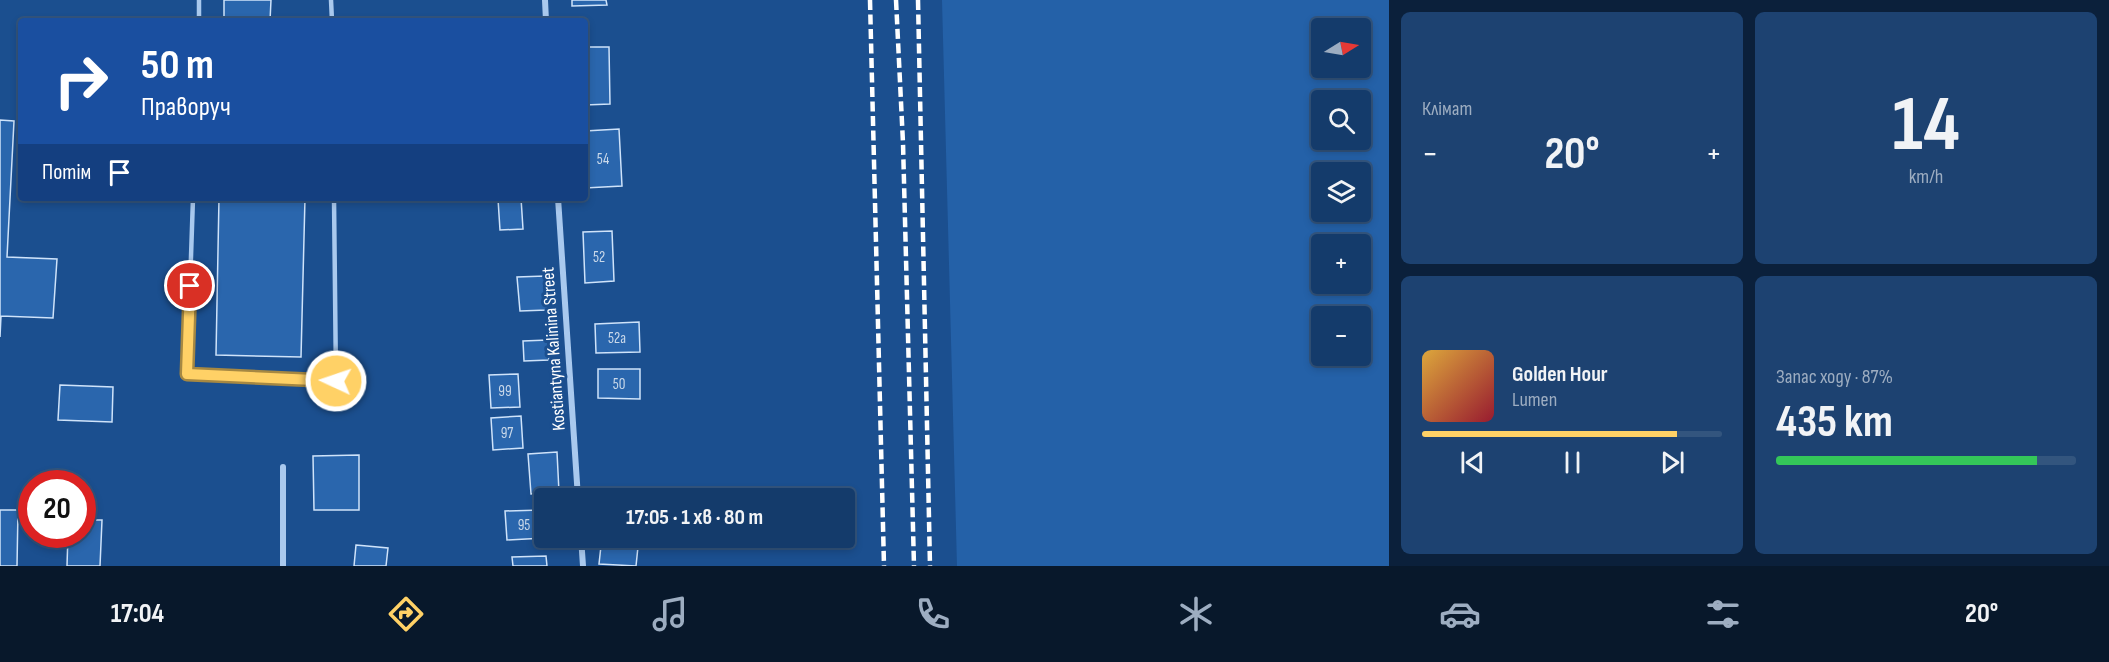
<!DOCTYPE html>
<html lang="uk">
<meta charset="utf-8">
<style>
:root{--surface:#143b6b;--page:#1d4271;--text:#f1f3f6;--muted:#9dadc1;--line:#33557e;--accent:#ffd166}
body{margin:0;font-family:"Sofia Sans Condensed",sans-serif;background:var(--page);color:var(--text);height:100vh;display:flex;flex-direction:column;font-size:22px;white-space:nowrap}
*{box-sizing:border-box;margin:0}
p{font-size:20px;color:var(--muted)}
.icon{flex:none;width:33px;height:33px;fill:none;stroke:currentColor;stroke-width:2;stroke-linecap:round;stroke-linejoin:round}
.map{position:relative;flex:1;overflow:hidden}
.drawer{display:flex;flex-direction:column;gap:12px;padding:12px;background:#0b203b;width:720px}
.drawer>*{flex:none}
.banner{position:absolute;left:18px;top:18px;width:570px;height:183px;border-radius:6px;box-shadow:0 3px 9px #0003,0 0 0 2px var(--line);background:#1a4fa0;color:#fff;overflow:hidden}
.needle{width:39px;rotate:79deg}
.tools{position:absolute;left:1311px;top:18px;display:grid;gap:12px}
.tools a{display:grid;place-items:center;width:60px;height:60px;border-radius:6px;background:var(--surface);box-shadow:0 3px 9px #0003,0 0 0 2px var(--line);font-size:30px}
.speed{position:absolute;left:18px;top:470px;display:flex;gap:12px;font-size:30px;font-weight:700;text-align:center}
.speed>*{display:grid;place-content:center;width:78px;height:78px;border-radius:50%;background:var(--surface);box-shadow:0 3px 9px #0003,0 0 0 2px var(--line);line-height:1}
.speed .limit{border:9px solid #d22;background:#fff;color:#111}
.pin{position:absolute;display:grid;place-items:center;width:51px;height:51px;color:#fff;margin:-26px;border:3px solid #fff;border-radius:50%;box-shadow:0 2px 6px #0007}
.me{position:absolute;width:66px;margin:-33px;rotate:273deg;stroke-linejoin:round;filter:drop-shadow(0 0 4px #0008)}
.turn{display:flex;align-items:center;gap:21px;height:126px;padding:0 24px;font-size:27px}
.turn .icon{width:78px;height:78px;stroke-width:2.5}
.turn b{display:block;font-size:42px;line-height:51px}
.then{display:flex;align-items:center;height:57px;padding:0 24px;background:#0003;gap:12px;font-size:22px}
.big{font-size:45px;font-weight:700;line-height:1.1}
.drawer .widget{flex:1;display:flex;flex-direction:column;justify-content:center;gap:9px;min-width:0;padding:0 21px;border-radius:9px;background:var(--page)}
.drawer .dial{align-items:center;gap:0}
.dial b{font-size:78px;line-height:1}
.song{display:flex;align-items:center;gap:18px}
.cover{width:72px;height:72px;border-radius:9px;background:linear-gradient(135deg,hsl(40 70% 55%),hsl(350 70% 35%))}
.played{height:6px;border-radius:3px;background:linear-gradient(90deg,var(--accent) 85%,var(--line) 85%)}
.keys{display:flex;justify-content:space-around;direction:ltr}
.heat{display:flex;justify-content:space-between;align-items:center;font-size:33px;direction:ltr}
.charge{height:9px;border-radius:4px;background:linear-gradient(90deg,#34c759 87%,var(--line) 0)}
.drawer .tiles{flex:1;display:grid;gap:12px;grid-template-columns:repeat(2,1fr)}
.trip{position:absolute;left:534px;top:488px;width:321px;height:60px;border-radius:6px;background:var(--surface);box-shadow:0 3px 9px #0003,0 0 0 2px var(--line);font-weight:700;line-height:60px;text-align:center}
.menu{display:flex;height:96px;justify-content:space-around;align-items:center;background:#08182b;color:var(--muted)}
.menu .icon{width:42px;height:42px}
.menu .selected{color:var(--accent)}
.menu b{font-size:27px;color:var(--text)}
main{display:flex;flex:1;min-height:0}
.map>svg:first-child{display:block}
.green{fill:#2461a8;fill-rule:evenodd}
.building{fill:#2a66ad;stroke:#cfe3fa;stroke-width:1.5}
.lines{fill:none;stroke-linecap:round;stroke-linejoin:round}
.service{stroke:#a9c9ee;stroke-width:4.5}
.minor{stroke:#a9c9ee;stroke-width:6}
.rail{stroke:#fff;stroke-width:4.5;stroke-dasharray:10 4.5;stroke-linecap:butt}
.route-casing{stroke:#a68842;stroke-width:15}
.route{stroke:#ffd166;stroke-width:10}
.labels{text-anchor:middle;stroke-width:6;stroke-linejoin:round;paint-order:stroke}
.number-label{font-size:15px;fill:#cad9ea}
.street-label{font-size:18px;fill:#fff;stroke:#1b4f8f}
</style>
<main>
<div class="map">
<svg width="1389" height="566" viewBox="0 0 1389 566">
<rect width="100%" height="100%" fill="#1b4f8f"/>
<path class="green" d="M942,0H1389V566H957ZM1322,28H1360V68H1322ZM1322,100H1360V140H1322ZM1322,172H1360V212H1322ZM1322,244H1360V284H1322ZM1322,316H1360V356H1322Z"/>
<g class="building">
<polygon points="224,0 271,0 270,21 224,21"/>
<polygon points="572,0 606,0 607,5 572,6"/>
<polygon points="585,47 609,47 610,104 585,105"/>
<polygon points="0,120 14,121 7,257 57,259 53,318 1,316 0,337"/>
<polygon points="619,129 622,186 585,188 585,131"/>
<polygon points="219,198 305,198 301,357 216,355"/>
<polygon points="521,198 523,229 500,230 498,199"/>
<polygon points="612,231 614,281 585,283 583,232"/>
<polygon points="545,276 547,310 520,311 517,277"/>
<polygon points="639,322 640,352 596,353 595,324"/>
<polygon points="548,340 549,360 524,361 523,341"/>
<polygon points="598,369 640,369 640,399 598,398"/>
<polygon points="518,374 520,407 491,408 489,375"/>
<polygon points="60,385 113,387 112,422 58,420"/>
<polygon points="521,416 523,448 493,450 491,418"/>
<polygon points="557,452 559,492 531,494 528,454"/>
<polygon points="359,455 359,510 314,510 313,456"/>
<polygon points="624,492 625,498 597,498 597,493"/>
<polygon points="0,510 18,510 17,566 0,566"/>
<polygon points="541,510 544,538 507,540 505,511"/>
<polygon points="82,520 102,520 100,566 67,566 68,534 82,534"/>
<polygon points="602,537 639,537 636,566 599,564"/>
<polygon points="356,545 388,548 386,566 354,566"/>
<polygon points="546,556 547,566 513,566 512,557"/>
</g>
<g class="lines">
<g class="service">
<polyline points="331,0 332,21"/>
<polyline points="199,21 199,0"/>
<polyline points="193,198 187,374 336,381 334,198"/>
</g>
<g class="minor">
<polyline points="545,0 546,21"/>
<polyline points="558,198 578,498"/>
<polyline points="283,467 283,566"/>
<polyline points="581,537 583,566"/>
</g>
<g class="rail">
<polyline points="870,0 884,566"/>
<polyline points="896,0 903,143 914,566"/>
<polyline points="918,0 930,566"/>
</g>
</g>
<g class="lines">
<g class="route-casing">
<polyline id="route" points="190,286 187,374 336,381"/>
</g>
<use href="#route" class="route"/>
</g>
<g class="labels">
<g class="number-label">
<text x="603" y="164">54</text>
<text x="599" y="262">52</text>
<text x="617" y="343">52а</text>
<text x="619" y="389">50</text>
<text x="505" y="396">99</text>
<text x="507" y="438">97</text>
<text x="524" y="530">95</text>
</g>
<g class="street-label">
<text transform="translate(553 349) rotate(-94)" y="6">Kostiantyna Kalinina Street</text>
</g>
</g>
</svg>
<div class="tools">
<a><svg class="needle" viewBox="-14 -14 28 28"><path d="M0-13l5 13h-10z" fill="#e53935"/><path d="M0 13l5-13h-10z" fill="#9dadc1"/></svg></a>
<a><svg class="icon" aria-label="search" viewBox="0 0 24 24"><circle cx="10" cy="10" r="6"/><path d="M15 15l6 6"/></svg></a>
<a><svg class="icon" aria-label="layers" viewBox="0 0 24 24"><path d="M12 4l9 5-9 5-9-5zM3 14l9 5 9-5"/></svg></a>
<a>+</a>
<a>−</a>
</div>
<div class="speed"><div class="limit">20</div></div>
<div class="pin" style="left:190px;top:286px;background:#d93025"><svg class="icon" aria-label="arrive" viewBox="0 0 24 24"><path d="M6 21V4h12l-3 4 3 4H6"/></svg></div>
<svg class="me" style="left:336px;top:381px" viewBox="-20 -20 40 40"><circle r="17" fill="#ffd166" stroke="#fff" stroke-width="3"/><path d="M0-11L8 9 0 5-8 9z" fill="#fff"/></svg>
<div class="trip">17:05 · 1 хв · 80 m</div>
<div class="banner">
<div class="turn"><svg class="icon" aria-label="right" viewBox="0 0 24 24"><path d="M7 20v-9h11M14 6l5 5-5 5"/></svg><div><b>50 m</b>Праворуч</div></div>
<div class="then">Потім<svg class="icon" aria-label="arrive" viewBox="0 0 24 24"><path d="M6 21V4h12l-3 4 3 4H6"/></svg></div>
</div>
</div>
<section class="drawer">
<div class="tiles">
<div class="widget"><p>Клімат</p>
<div class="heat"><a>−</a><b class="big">20°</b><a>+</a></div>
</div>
<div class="widget dial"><b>14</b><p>km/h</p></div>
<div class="widget">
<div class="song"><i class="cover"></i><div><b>Golden Hour</b><p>Lumen</p></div></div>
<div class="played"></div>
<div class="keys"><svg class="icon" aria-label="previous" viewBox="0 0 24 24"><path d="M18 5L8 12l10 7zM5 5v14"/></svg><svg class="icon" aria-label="pause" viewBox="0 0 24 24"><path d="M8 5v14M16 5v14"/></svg><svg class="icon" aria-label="next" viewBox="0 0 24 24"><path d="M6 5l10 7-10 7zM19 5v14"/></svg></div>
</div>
<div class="widget"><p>Запас ходу · 87%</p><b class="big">435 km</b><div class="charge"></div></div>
</div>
</section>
</main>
<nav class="menu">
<b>17:04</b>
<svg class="icon selected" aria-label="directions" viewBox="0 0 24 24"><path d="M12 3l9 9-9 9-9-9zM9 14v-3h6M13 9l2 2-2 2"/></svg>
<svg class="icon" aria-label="music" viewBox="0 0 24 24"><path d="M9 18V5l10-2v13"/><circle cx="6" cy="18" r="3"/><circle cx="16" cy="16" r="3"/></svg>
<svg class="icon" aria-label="phone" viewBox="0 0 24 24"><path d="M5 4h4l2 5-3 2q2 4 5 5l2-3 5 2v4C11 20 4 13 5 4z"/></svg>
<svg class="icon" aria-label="climate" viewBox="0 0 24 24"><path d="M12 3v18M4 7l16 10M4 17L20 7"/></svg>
<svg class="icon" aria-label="car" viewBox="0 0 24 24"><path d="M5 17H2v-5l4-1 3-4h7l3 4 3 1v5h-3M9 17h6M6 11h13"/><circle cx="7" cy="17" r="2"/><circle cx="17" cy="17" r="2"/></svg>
<svg class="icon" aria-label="filters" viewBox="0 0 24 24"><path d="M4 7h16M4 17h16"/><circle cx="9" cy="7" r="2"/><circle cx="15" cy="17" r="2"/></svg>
<b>20°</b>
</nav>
